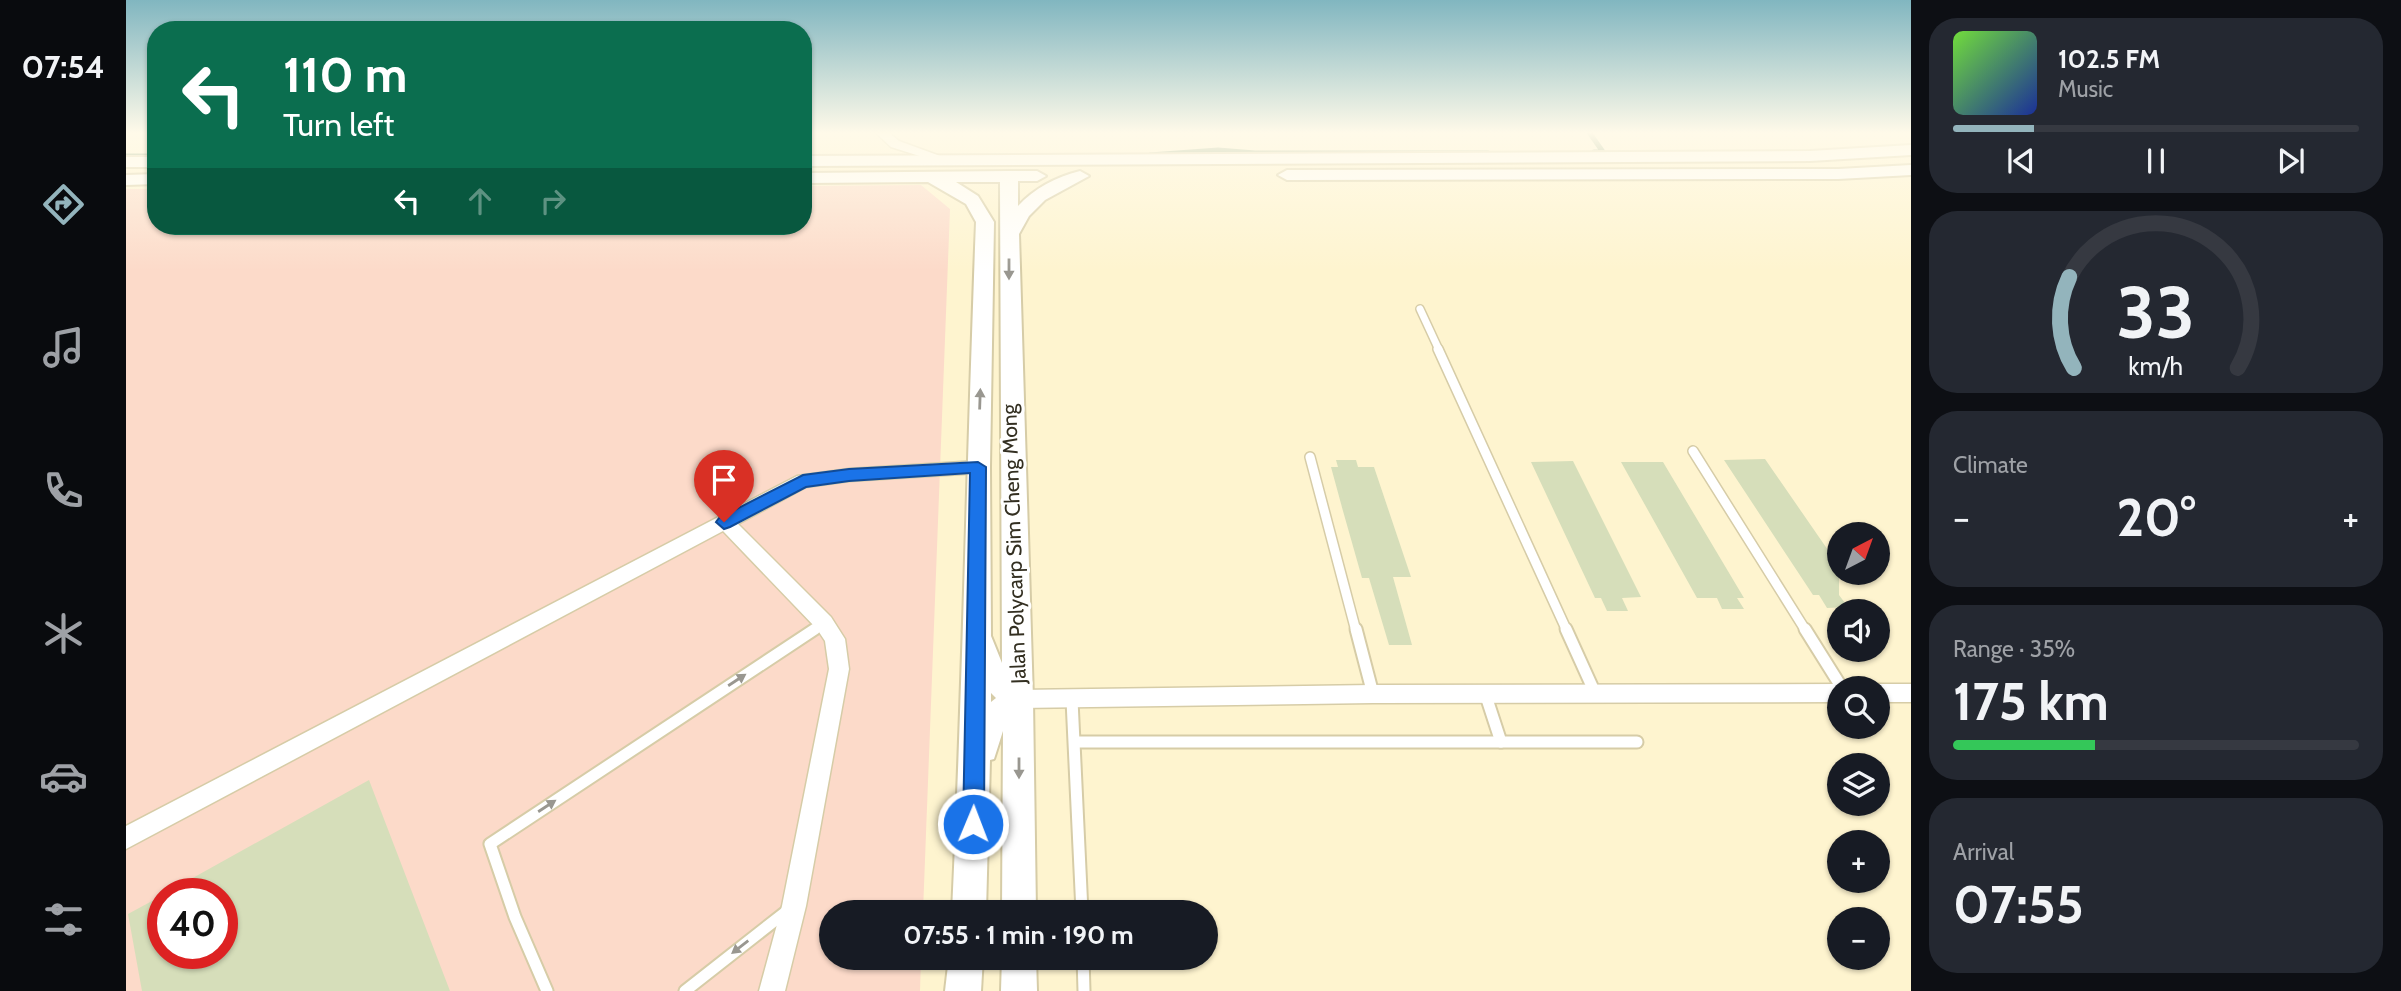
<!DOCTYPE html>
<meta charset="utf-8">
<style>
:root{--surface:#171b24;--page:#242831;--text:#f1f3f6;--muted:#9ea1a6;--line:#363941;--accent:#93b4bc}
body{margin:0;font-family:Cabin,sans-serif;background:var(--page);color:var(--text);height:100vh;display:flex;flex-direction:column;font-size:26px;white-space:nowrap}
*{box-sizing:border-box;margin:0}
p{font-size:23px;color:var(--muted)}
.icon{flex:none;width:38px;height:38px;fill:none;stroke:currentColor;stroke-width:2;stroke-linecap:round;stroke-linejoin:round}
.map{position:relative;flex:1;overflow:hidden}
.details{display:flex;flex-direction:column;gap:18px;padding:18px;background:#0d0f14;width:490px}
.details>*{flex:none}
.top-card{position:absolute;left:21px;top:21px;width:665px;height:214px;border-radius:28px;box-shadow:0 2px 5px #0004;background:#0b6e4f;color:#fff;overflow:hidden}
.needle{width:46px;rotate:41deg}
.buttons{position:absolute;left:1701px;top:522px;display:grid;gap:14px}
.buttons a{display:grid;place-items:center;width:63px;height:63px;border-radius:50%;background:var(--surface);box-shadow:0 2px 5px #0004;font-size:35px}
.speed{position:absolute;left:21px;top:878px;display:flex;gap:14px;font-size:35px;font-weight:700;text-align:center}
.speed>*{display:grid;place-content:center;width:91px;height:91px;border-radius:50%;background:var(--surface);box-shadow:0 2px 5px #0004;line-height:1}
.speed .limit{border:10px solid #d22;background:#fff;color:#111}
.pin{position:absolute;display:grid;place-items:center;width:60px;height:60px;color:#fff;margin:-72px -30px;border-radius:50% 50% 50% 0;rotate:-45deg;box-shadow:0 0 7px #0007}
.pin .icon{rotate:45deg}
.me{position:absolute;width:77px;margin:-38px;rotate:1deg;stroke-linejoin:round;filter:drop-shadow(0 0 5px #0008)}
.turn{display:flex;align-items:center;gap:24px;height:147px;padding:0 21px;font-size:32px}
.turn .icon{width:91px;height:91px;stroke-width:2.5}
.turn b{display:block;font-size:49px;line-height:60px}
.lanes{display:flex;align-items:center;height:66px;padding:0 21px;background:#0003;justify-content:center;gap:35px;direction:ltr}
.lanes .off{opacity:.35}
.big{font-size:52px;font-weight:700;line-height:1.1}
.details .card{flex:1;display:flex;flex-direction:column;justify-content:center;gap:10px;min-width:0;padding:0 24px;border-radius:28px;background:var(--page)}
.details .dial{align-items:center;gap:0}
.dial svg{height:182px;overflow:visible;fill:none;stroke:var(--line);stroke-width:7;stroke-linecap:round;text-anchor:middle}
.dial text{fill:var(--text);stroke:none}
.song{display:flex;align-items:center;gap:21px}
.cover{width:84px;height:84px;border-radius:10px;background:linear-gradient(135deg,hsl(100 70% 55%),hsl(230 70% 35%))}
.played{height:7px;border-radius:4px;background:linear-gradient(90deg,var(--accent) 20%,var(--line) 20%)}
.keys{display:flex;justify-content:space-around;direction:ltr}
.heat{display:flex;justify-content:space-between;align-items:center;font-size:38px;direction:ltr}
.charge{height:10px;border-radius:5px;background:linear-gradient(90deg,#34c759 35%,var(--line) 0)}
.trip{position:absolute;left:693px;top:900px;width:399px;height:70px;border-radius:35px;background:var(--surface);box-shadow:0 2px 5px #0004;font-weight:700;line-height:70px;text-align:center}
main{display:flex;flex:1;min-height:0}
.dock{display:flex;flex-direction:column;width:126px;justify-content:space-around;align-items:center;background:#090b0e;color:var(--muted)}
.dock .icon{width:49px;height:49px}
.dock .active{color:var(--accent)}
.dock b{font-size:32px;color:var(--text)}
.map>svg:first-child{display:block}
.green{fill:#fcdac9;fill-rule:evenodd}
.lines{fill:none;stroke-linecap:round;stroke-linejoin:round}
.stream{stroke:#6e8f66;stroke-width:5}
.building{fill:#d6deba}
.lane-far2-casing{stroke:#d6cca7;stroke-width:10}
.lane-far1-casing{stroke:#d6cca7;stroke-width:12}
.lane-casing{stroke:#d6cca7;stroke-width:15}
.street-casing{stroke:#d6cca7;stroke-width:3}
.secondary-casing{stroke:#d6cca7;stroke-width:4}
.lane-far2{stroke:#fff;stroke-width:7}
.lane-far1{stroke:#fff;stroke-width:9}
.lane{stroke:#fff;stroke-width:11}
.street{fill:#fff;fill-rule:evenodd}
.secondary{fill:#fff;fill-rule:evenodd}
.oneway{fill:#999790}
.route{fill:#1a73e8;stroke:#114b97;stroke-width:2}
.labels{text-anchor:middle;stroke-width:6;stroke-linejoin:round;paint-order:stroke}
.street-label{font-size:21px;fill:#332f21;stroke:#fff}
</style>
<main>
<nav class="dock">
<b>07:54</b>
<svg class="icon active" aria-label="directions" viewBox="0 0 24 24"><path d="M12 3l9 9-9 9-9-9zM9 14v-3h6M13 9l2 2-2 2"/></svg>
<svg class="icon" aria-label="music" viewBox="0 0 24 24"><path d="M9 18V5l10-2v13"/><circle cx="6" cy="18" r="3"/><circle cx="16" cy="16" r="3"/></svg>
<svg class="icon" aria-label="phone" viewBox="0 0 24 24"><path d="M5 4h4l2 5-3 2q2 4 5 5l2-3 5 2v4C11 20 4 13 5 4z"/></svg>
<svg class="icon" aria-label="climate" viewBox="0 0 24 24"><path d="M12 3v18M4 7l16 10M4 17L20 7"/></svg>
<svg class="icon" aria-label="car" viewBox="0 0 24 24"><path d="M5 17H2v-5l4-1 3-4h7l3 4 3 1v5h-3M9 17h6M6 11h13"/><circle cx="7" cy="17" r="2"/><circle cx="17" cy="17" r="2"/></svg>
<svg class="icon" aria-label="filters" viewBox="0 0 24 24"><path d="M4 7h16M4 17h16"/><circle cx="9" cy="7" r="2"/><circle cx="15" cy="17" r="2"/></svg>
</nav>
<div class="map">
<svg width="1785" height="991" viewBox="0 0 1785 991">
<rect width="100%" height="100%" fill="#fef4cf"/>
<path class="green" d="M795,185L824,209L797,912H705V957H795L794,991H0V189H30V226H677V186ZM37,894H96V954H37Z"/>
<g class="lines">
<g class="stream">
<polyline points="1463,132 1477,152 1468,152"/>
<polyline points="1024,155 1092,150 1129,153 1362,153"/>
<polyline points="0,156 30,156"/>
</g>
</g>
<g class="building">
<polygon points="1639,459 1713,566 1713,595 1722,607 1701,608 1693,595 1687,595 1598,460"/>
<polygon points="1210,460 1230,460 1232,467 1248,467 1285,577 1267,577 1286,645 1263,645 1243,578 1236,578 1217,511 1205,467 1212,467"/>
<polygon points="1447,461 1515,597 1496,598 1502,611 1481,611 1475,598 1469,598 1405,462"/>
<polygon points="1495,462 1537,462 1618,598 1611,598 1618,609 1596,609 1591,598 1571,598"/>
<polygon points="243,780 324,991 16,991 2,914 37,895 37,954 96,954 96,894 38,894"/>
</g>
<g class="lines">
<g class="lane-far2-casing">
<polyline id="lane-far2" points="1294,309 1313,350"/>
</g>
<g class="lane-far1-casing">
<g id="lane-far1">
<polyline points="1312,349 1441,631"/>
<polyline points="1567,451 1680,631"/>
<polyline points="1184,457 1230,631"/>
<polyline points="686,631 698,623"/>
</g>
</g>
<g class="lane-casing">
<g id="lane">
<polyline points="1230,629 1247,694"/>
<polyline points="1440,629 1469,693"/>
<polyline points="1679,629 1716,688"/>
<polyline points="1359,693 1375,742"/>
<polyline points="946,700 956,912"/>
<polyline points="950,742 1511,742"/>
<polyline points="957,957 958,991"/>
<polyline points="421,991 389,917 364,844 689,629"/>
<polyline points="559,991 661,911"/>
</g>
</g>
<g class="street-casing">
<g id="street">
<polygon points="749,132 762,132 773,141 825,160 819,164 765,147"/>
<polygon points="852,461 861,467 852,473 723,481 680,487 612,524 705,617 719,639 723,669 680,906 659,991 633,991 656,906 703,669 699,641 691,629 597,531 0,849 0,826 671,476 723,469"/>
<polygon points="1713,684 1721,688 1713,688 1713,702 1247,703 893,708 886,706 883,699 886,692 893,690 1247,685"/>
<polygon points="1752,684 1785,684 1785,702 1752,702 1752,688 1744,688"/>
</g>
</g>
<g class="secondary-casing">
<g id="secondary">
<polygon points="1785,145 1785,155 1684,161 677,166 677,156 1684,151"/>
<rect x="0" y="157" width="30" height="10"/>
<polygon points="1785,165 1785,175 1712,179 1161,180 1152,175 1161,170 1712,169"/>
<path d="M883,171H911L920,176L911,181H892V206C909,188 930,177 954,171L963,176L919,200L903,216L893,234L907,699L910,912H876L877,731L868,759L864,760L860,912H826C837,682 841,452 850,222L840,204L802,182L677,183V173ZM830,182H874L876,663L865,636L864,467L868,222L852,196ZM865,693L870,698L865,702Z"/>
<polygon points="30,174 30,184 0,185 0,175"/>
<polygon points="823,957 857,957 855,991 819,991"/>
<polygon points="876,957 910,957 911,991 875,991"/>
</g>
</g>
<use href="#lane-far2" class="lane-far2"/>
<use href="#lane-far1" class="lane-far1"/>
<use href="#lane" class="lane"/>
<use href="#street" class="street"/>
<use href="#secondary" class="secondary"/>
</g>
<defs><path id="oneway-solid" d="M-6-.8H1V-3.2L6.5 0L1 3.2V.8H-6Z" transform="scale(1.75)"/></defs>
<g class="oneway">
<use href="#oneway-solid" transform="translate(883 269) rotate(90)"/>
<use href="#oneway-solid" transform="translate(854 399) rotate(-88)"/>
<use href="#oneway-solid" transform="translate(611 680) rotate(-33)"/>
<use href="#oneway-solid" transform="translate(893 768) rotate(90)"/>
<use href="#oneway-solid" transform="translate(421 806) rotate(-33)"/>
<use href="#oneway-solid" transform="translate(614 947) rotate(142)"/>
</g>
<linearGradient id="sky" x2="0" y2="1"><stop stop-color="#81b6c0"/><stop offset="0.49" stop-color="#fffae9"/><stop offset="1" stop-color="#fffae9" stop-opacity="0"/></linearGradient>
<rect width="1785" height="271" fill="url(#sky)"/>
<polygon class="route" points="852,462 860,467 858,824 855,832 847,834 840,832 837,824 844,473 723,481 680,487 604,527 598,529 590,522 593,518 677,475 723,469"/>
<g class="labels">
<g class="street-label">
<text transform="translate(888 544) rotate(-92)" y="7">Jalan Polycarp Sim Cheng Mong</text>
</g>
</g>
</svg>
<div class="buttons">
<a><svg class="needle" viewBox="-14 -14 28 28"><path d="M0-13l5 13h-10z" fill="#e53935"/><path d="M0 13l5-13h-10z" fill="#9ea1a6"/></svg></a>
<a><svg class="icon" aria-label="sound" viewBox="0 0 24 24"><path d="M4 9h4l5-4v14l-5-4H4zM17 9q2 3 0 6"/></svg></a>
<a><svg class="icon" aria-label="search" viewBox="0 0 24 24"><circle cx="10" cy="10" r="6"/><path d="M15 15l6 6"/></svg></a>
<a><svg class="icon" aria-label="layers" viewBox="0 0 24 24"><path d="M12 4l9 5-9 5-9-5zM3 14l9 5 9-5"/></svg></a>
<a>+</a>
<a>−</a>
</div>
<div class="speed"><div class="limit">40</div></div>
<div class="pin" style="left:598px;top:522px;background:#d93025"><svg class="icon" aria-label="arrive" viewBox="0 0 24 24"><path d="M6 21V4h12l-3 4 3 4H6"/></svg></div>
<svg class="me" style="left:847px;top:824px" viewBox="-20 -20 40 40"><circle r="17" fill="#1a73e8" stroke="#fff" stroke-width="3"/><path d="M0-11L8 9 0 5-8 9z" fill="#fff"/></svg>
<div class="trip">07:55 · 1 min · 190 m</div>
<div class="top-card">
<div class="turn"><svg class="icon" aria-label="left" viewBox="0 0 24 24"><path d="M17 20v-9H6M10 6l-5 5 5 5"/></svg><div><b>110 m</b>Turn left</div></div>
<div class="lanes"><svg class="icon" aria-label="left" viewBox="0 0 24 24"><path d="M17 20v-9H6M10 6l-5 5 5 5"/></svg><svg class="icon off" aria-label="ahead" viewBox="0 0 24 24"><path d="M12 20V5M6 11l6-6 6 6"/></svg><svg class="icon off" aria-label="right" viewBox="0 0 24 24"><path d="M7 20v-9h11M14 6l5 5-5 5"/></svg></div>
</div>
</div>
<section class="details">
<div class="card">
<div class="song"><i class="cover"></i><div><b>102.5 FM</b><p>Music</p></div></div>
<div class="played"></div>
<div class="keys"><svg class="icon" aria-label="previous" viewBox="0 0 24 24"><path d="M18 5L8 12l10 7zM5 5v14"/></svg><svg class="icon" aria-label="pause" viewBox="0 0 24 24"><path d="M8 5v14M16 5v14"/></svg><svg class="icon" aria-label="next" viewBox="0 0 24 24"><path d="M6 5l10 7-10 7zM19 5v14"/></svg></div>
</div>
<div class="card dial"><svg viewBox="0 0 100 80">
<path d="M14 69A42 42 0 1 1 86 69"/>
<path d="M14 69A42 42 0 0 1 12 29" stroke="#93b4bc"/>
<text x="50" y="56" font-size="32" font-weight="700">33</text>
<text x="50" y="72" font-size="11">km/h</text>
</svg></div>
<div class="card"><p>Climate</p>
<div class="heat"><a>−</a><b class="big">20°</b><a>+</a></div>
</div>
<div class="card"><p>Range · 35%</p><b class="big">175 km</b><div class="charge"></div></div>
<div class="card"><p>Arrival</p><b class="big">07:55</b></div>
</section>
</main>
